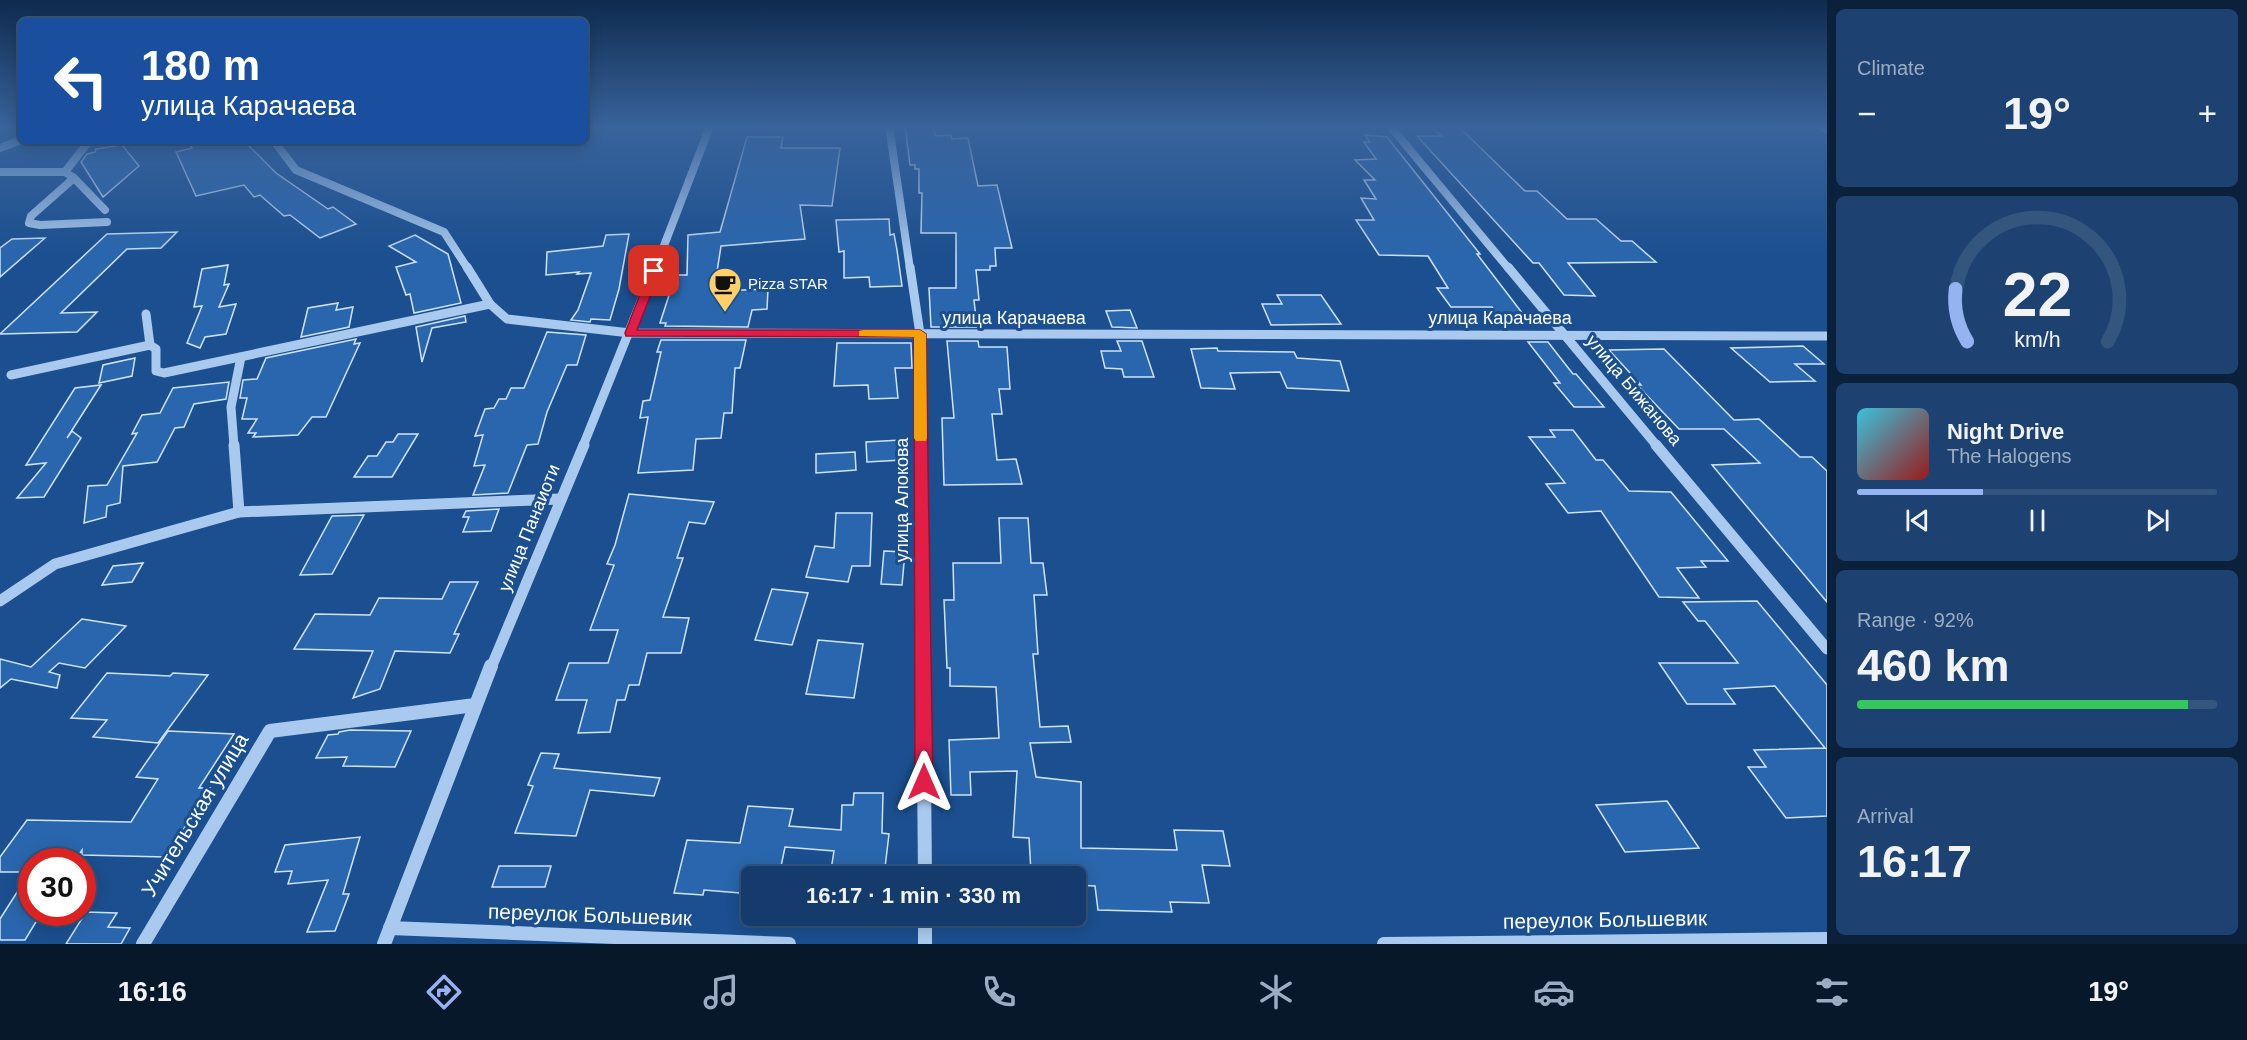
<!DOCTYPE html>
<meta charset="utf-8">
<style>
:root{--surface:#143b6b;--page:#1d4271;--text:#f1f3f6;--muted:#9dadc1;--line:#33557e;--accent:#95b2f1}
body{margin:0;font-family:Helvetica,sans-serif;background:var(--page);color:var(--text);height:100vh;display:flex;flex-direction:column;font-size:22px;white-space:nowrap}
*{box-sizing:border-box;margin:0}
p{font-size:20px;color:var(--muted)}
.icon{flex:none;width:33px;height:33px;fill:none;stroke:currentColor;stroke-width:2;stroke-linecap:round;stroke-linejoin:round}
.map{position:relative;flex:1;overflow:hidden}
.side{display:flex;flex-direction:column;gap:9px;padding:9px;background:#0b203b;width:420px}
.side>*{flex:none}
.banner{position:absolute;left:18px;top:18px;width:570px;height:126px;border-radius:9px;box-shadow:0 3px 15px #0003,0 0 0 2px var(--line);background:#1a4fa0;color:#fff;overflow:hidden}
.speed{position:absolute;left:18px;top:848px;display:flex;gap:12px;font-size:30px;font-weight:700;text-align:center}
.speed>*{display:grid;place-content:center;width:78px;height:78px;border-radius:50%;background:var(--surface);box-shadow:0 3px 15px #0003,0 0 0 2px var(--line);line-height:1}
.speed .limit{border:9px solid #d22;background:#fff;color:#111}
.pin{position:absolute;display:grid;place-items:center;width:51px;height:51px;color:#fff;margin:-26px;border-radius:12px;box-shadow:0 3px 9px #0006}
.me{position:absolute;width:66px;margin:-33px;rotate:0deg;stroke-linejoin:round;filter:drop-shadow(0 0 4px #0008)}
.turn{display:flex;align-items:center;gap:21px;height:126px;padding:0 24px;font-size:27px}
.turn .icon{width:78px;height:78px;stroke-width:2.5}
.turn b{display:block;font-size:42px;line-height:51px}
.big{font-size:45px;font-weight:700;line-height:1.1}
.side .widget{flex:1;display:flex;flex-direction:column;justify-content:center;gap:9px;min-width:0;padding:0 21px;border-radius:9px;background:var(--page)}
.side .dial{align-items:center;gap:0}
.dial svg{height:156px;overflow:visible;fill:none;stroke:var(--line);stroke-width:7;stroke-linecap:round;text-anchor:middle}
.dial text{fill:var(--text);stroke:none}
.song{display:flex;align-items:center;gap:18px}
.cover{width:72px;height:72px;border-radius:9px;background:linear-gradient(135deg,hsl(190 70% 55%),hsl(0 70% 35%))}
.played{height:6px;border-radius:3px;background:linear-gradient(90deg,var(--accent) 35%,var(--line) 35%)}
.keys{display:flex;justify-content:space-around;direction:ltr}
.heat{display:flex;justify-content:space-between;align-items:center;font-size:33px;direction:ltr}
.charge{height:9px;border-radius:4px;background:linear-gradient(90deg,#34c759 92%,var(--line) 0)}
.trip{position:absolute;left:741px;top:866px;width:345px;height:60px;border-radius:9px;background:var(--surface);box-shadow:0 3px 15px #0003,0 0 0 2px var(--line);font-weight:700;line-height:60px;text-align:center}
.tabs{display:flex;height:96px;justify-content:space-around;align-items:center;background:#08182b;color:var(--muted)}
.tabs .icon{width:42px;height:42px}
.tabs .selected{color:var(--accent)}
.tabs b{font-size:27px;color:var(--text)}
main{display:flex;flex:1;min-height:0}
.map>svg:first-child{display:block}
.building{fill:#2a66ad;stroke:#cfe3fa;stroke-width:1.5}
.lines{fill:none;stroke-linecap:round;stroke-linejoin:round}
.minor-far3{stroke:#a9c9ee;stroke-width:8}
.minor-far2{stroke:#a9c9ee;stroke-width:9}
.minor-far1{stroke:#a9c9ee;stroke-width:11}
.minor{stroke:#a9c9ee;stroke-width:14}
.route{fill:#e11d48;stroke:#92132f;stroke-width:1.5}
.slow{fill:#f59e0b}
.labels{text-anchor:middle;stroke-width:6;stroke-linejoin:round;paint-order:stroke}
.far-poi-label{font-size:15px;fill:#fff;stroke:#1b4f8f;text-anchor:start}
.street-label{font-size:18px;fill:#fff;stroke:#1b4f8f}
.near-street-label{font-size:21px;fill:#fff;stroke:#1b4f8f}
</style>
<main>
<div class="map">
<svg width="1827" height="944" viewBox="0 0 1827 944">
<rect width="100%" height="100%" fill="#1b4f8f"/>
<g class="building">
<polygon points="905,126 932,126 936,136 951,135 952,139 968,138 978,186 997,185 1012,248 995,248 996,266 990,266 990,270 976,270 979,300 974,300 977,327 931,327 929,288 956,288 956,233 921,233 922,193 919,193 919,169 915,169 915,165 910,165"/>
<polygon points="1430,126 1458,126 1525,191 1537,191 1567,219 1596,219 1621,241 1632,241 1656,262 1568,263 1595,296 1564,295 1539,263 1533,263 1417,136 1441,136"/>
<polygon points="1365,135 1387,137 1480,254 1477,254 1526,318 1500,318 1492,307 1451,307 1437,288 1448,288 1428,256 1379,255 1356,220 1374,220 1361,198 1376,199 1364,180 1375,180 1355,160 1376,159 1364,142 1370,142"/>
<polygon points="747,137 783,137 781,148 840,148 832,206 800,205 805,239 721,246 714,291 768,289 767,309 752,310 748,327 665,326 666,323 660,323 672,286 674,286 676,275 687,275 688,235 720,232"/>
<polygon points="187,141 244,141 276,173 328,209 333,207 356,224 320,238 290,215 284,216 260,195 254,197 244,185 196,196 176,152 192,148"/>
<polygon points="122,145 139,166 103,197 81,162 87,154 95,152 96,149"/>
<polygon points="889,219 890,235 894,234 897,250 902,286 870,287 869,277 844,278 844,251 839,252 836,220"/>
<polygon points="177,232 161,248 127,249 61,313 97,312 77,332 0,334 107,234"/>
<polygon points="629,234 619,289 610,320 591,319 590,322 571,320 578,310 591,273 577,274 579,272 546,275 547,252 603,246 606,235"/>
<polygon points="415,235 448,254 461,303 414,313 410,294 406,295 396,267 416,262 389,246"/>
<polygon points="45,238 0,277 0,248 12,239"/>
<polygon points="228,265 224,285 229,284 219,307 236,304 226,334 205,337 200,348 187,343 202,306 194,307 202,269"/>
<polygon points="1277,295 1321,295 1341,324 1271,325 1262,304 1282,304"/>
<polygon points="338,303 336,310 353,307 349,327 301,337 308,308"/>
<polygon points="1130,310 1137,328 1112,327 1106,311"/>
<polygon points="465,316 466,322 432,328 422,362 416,327"/>
<polygon points="547,332 586,335 577,365 567,365 547,412 538,444 527,445 508,493 473,495 485,465 474,466 483,435 475,436 485,409 494,408 499,399 506,399 511,388 524,388"/>
<polygon points="356,339 354,344 360,343 326,417 312,417 298,435 253,437 256,433 248,433 257,419 242,419 247,398 240,398 243,380 257,379 266,358"/>
<polygon points="661,340 746,340 740,368 735,368 732,413 724,413 721,438 696,439 693,470 638,473 648,417 640,418 643,401 650,400 661,352 657,352"/>
<polygon points="947,341 978,341 979,347 1007,347 1010,389 999,389 1002,414 992,414 997,460 1016,459 1022,484 944,485 942,418 954,418"/>
<polygon points="1117,341 1142,341 1154,377 1124,377 1122,369 1105,368 1101,351 1121,351"/>
<polygon points="1528,342 1548,342 1573,374 1576,374 1604,407 1574,407 1554,383 1560,383"/>
<polygon points="837,343 911,343 912,368 895,368 898,398 869,399 868,385 834,386"/>
<polygon points="1803,346 1824,364 1795,364 1815,381 1770,382 1731,348"/>
<polygon points="1217,348 1218,351 1294,352 1297,358 1340,361 1349,391 1287,388 1280,372 1230,373 1235,389 1201,388 1191,349"/>
<polygon points="1664,349 1734,420 1759,419 1800,457 1812,457 1827,471 1827,602 1712,465 1760,463 1724,429 1679,429 1637,385 1641,385 1609,350"/>
<polygon points="135,358 132,376 99,383 103,365"/>
<polygon points="229,382 226,399 194,404 184,427 175,428 157,462 123,466 120,503 107,506 106,517 84,523 88,486 107,485 137,433 132,434 142,415 160,413 173,388"/>
<polygon points="101,385 67,438 72,431 81,438 44,497 17,498 46,463 26,465 75,388"/>
<polygon points="1550,430 1573,430 1596,460 1603,460 1629,491 1671,492 1728,561 1701,561 1706,567 1677,568 1699,598 1659,597 1601,511 1568,513 1546,484 1565,483 1529,437 1555,437"/>
<polygon points="398,434 418,434 392,477 354,477 368,456 377,456 386,442 393,442"/>
<polygon points="900,440 902,460 867,462 866,442"/>
<polygon points="855,452 856,470 816,473 816,454"/>
<polygon points="629,494 714,502 705,524 689,522 677,558 683,558 663,617 689,618 681,653 647,653 639,685 629,685 625,700 617,700 610,732 578,733 587,700 556,700 569,663 608,663 618,630 590,630 614,565 607,564 615,545"/>
<polygon points="499,509 491,531 463,532 469,517 463,517 466,511"/>
<polygon points="836,513 872,513 870,566 852,566 848,582 806,577 815,546 834,548"/>
<polygon points="364,515 332,574 300,575 332,516"/>
<polygon points="999,518 1028,518 1031,563 1043,563 1047,595 1034,595 1038,654 1033,654 1040,727 1068,726 1071,742 1030,743 1036,777 1081,782 1081,848 1177,850 1174,830 1223,831 1230,866 1202,865 1209,903 1170,902 1172,912 1098,910 1095,886 1076,885 1076,876 1031,872 1029,838 1013,837 1017,771 970,772 971,795 951,795 949,740 999,738 996,687 950,686 950,668 947,668 944,600 954,600 953,563 1001,563"/>
<polygon points="884,551 905,552 902,585 881,584"/>
<polygon points="143,563 132,582 102,585 113,566"/>
<polygon points="450,582 478,582 454,634 459,634 450,653 395,651 380,689 353,698 373,651 294,649 315,614 370,615 379,598 442,599"/>
<polygon points="772,589 808,593 792,645 755,640"/>
<polygon points="1757,601 1827,685 1827,816 1786,818 1748,767 1766,767 1754,750 1825,748 1775,686 1724,689 1735,704 1687,704 1659,663 1738,663 1705,621 1698,621 1683,602"/>
<polygon points="82,619 126,626 85,668 59,663 49,672 60,675 57,688 11,679 0,688 0,659 31,667"/>
<polygon points="818,640 863,644 854,698 806,694"/>
<polygon points="107,673 170,676 173,673 208,675 158,743 93,737 107,720 71,718"/>
<polygon points="350,730 411,731 395,767 343,766 347,757 316,758 328,735 338,734 339,732"/>
<polygon points="168,731 234,734 199,788 210,788 166,857 82,855 82,850 75,861 32,861 32,912 42,912 25,940 0,940 0,919 30,872 0,872 0,857 27,820 131,822 158,779 136,777"/>
<polygon points="541,753 559,754 554,768 660,778 654,796 590,790 576,836 515,833 533,786 528,785"/>
<polygon points="854,793 883,793 882,833 889,834 884,876 830,876 834,851 785,847 779,876 752,876 752,894 704,890 703,895 674,893 687,840 740,843 748,806 793,809 789,826 841,830 842,805 853,805"/>
<polygon points="1667,801 1699,848 1625,852 1596,805"/>
<polygon points="360,837 343,894 349,894 335,931 307,932 328,880 288,884 292,871 275,872 285,845"/>
<polygon points="499,866 551,866 545,887 492,887"/>
<polygon points="86,912 117,913 108,927 130,928 121,944 66,944"/>
</g>
<g class="lines">
<g class="minor-far3">
<polyline points="889,126 910,269"/>
<polyline points="1390,126 1509,269"/>
<polyline points="1821,126 1827,130"/>
<polyline points="274,141 296,170 444,232 468,269"/>
<polyline points="0,148 21,140"/>
<polyline points="0,172 65,172 74,178 31,216 29,223 40,225 107,222"/>
<polyline points="65,172 89,141"/>
<polyline points="74,178 105,210"/>
<polyline points="655,269 710,126"/>
</g>
<g class="minor-far2">
<polyline points="467,267 490,304 507,319 630,333 1827,336"/>
<polyline points="910,267 920,334 921,446"/>
<polyline points="1508,267 1657,446"/>
<polyline points="146,314 150,345"/>
<polyline points="11,375 150,345 156,349 156,371 164,373 490,304"/>
<polyline points="234,446 231,407 241,357"/>
<polyline points="583,446 655,267"/>
</g>
<g class="minor-far1">
<polyline points="234,445 239,512"/>
<polyline points="921,445 923,668"/>
<polyline points="1656,445 1827,649"/>
<polyline points="0,601 55,564 239,512 560,499"/>
<polyline points="491,668 584,445"/>
</g>
<g class="minor">
<polyline points="923,666 925,876"/>
<polyline points="925,915 925,944"/>
<polyline points="390,928 789,944"/>
<polyline points="143,944 270,731 475,705"/>
<polyline points="384,944 491,666"/>
<polyline points="1384,944 1827,939"/>
</g>
</g>
<linearGradient id="sky" x2="0" y2="1"><stop stop-color="#0f2b4f"/><stop offset="0.49" stop-color="#39639b"/><stop offset="1" stop-color="#39639b" stop-opacity="0"/></linearGradient>
<rect width="1827" height="259" fill="url(#sky)"/>
<polygon class="route" points="654,268 660,271 637,330 920,330 926,334 933,782 930,787 924,790 917,787 915,782 914,337 626,336 625,333 649,271"/>
<polygon class="slow" points="863,330 920,330 926,334 927,438 926,441 916,441 914,438 914,337 859,336 859,331"/>
<defs>
<g id="cafe-pin" transform="scale(1.725)"><path d="M0 17L-7.5 6A9.5 9.5 0 1 1 7.5 6Z" fill="#ffd166" stroke="#1b4f8f"/><path d="M-5.5-4.5H6V0H3Q3 3.5 0 3.5H-2.5Q-5.5 3.5-5.5 0ZM3-3.2v2h1.7v-2ZM-6 4.5H4V6H-6Z" fill="#111"/></g>
</defs>
<g fill-rule="evenodd">
<use href="#cafe-pin" x="725" y="284"/>
</g>
<g class="labels">
<g class="far-poi-label">
<text x="748" y="289">Pizza STAR</text>
</g>
<g class="street-label">
<text x="1014" y="324">улица Карачаева</text>
<text x="1500" y="324">улица Карачаева</text>
<text transform="translate(1634 390) rotate(50)" y="6">улица Бижанова</text>
<text transform="translate(902 500) rotate(-90)" y="6">улица Алокова</text>
<text transform="translate(529 528) rotate(-68)" y="6">улица Панаиоти</text>
</g>
<g class="near-street-label">
<text transform="translate(195 815) rotate(-59)" y="7">Учительская улица</text>
<text transform="translate(590 915) rotate(2)" y="7">переулок Большевик</text>
<text transform="translate(1605 920) rotate(-1)" y="7">переулок Большевик</text>
</g>
</g>
</svg>
<div class="speed"><div class="limit">30</div></div>
<div class="pin" style="left:654px;top:271px;background:#d93025"><svg class="icon" aria-label="arrive" viewBox="0 0 24 24"><path d="M6 21V4h12l-3 4 3 4H6"/></svg></div>
<svg class="me" style="left:924px;top:782px" viewBox="-20 -20 40 40"><path d="M0-17L14 15 0 8-14 15z" fill="#e11d48" stroke="#fff" stroke-width="4"/></svg>
<div class="trip">16:17 · 1 min · 330 m</div>
<div class="banner">
<div class="turn"><svg class="icon" aria-label="left" viewBox="0 0 24 24"><path d="M17 20v-9H6M10 6l-5 5 5 5"/></svg><div><b>180 m</b>улица Карачаева</div></div>
</div>
</div>
<section class="side">
<div class="widget"><p>Climate</p>
<div class="heat"><a>−</a><b class="big">19°</b><a>+</a></div>
</div>
<div class="widget dial"><svg viewBox="0 0 100 80">
<path d="M14 69A42 42 0 1 1 86 69"/>
<path d="M14 69A42 42 0 0 1 8 42" stroke="#95b2f1"/>
<text x="50" y="56" font-size="32" font-weight="700">22</text>
<text x="50" y="72" font-size="11">km/h</text>
</svg></div>
<div class="widget">
<div class="song"><i class="cover"></i><div><b>Night Drive</b><p>The Halogens</p></div></div>
<div class="played"></div>
<div class="keys"><svg class="icon" aria-label="previous" viewBox="0 0 24 24"><path d="M18 5L8 12l10 7zM5 5v14"/></svg><svg class="icon" aria-label="pause" viewBox="0 0 24 24"><path d="M8 5v14M16 5v14"/></svg><svg class="icon" aria-label="next" viewBox="0 0 24 24"><path d="M6 5l10 7-10 7zM19 5v14"/></svg></div>
</div>
<div class="widget"><p>Range · 92%</p><b class="big">460 km</b><div class="charge"></div></div>
<div class="widget"><p>Arrival</p><b class="big">16:17</b></div>
</section>
</main>
<nav class="tabs">
<b>16:16</b>
<svg class="icon selected" aria-label="directions" viewBox="0 0 24 24"><path d="M12 3l9 9-9 9-9-9zM9 14v-3h6M13 9l2 2-2 2"/></svg>
<svg class="icon" aria-label="music" viewBox="0 0 24 24"><path d="M9 18V5l10-2v13"/><circle cx="6" cy="18" r="3"/><circle cx="16" cy="16" r="3"/></svg>
<svg class="icon" aria-label="phone" viewBox="0 0 24 24"><path d="M5 4h4l2 5-3 2q2 4 5 5l2-3 5 2v4C11 20 4 13 5 4z"/></svg>
<svg class="icon" aria-label="climate" viewBox="0 0 24 24"><path d="M12 3v18M4 7l16 10M4 17L20 7"/></svg>
<svg class="icon" aria-label="car" viewBox="0 0 24 24"><path d="M5 17H2v-5l4-1 3-4h7l3 4 3 1v5h-3M9 17h6M6 11h13"/><circle cx="7" cy="17" r="2"/><circle cx="17" cy="17" r="2"/></svg>
<svg class="icon" aria-label="filters" viewBox="0 0 24 24"><path d="M4 7h16M4 17h16"/><circle cx="9" cy="7" r="2"/><circle cx="15" cy="17" r="2"/></svg>
<b>19°</b>
</nav>
